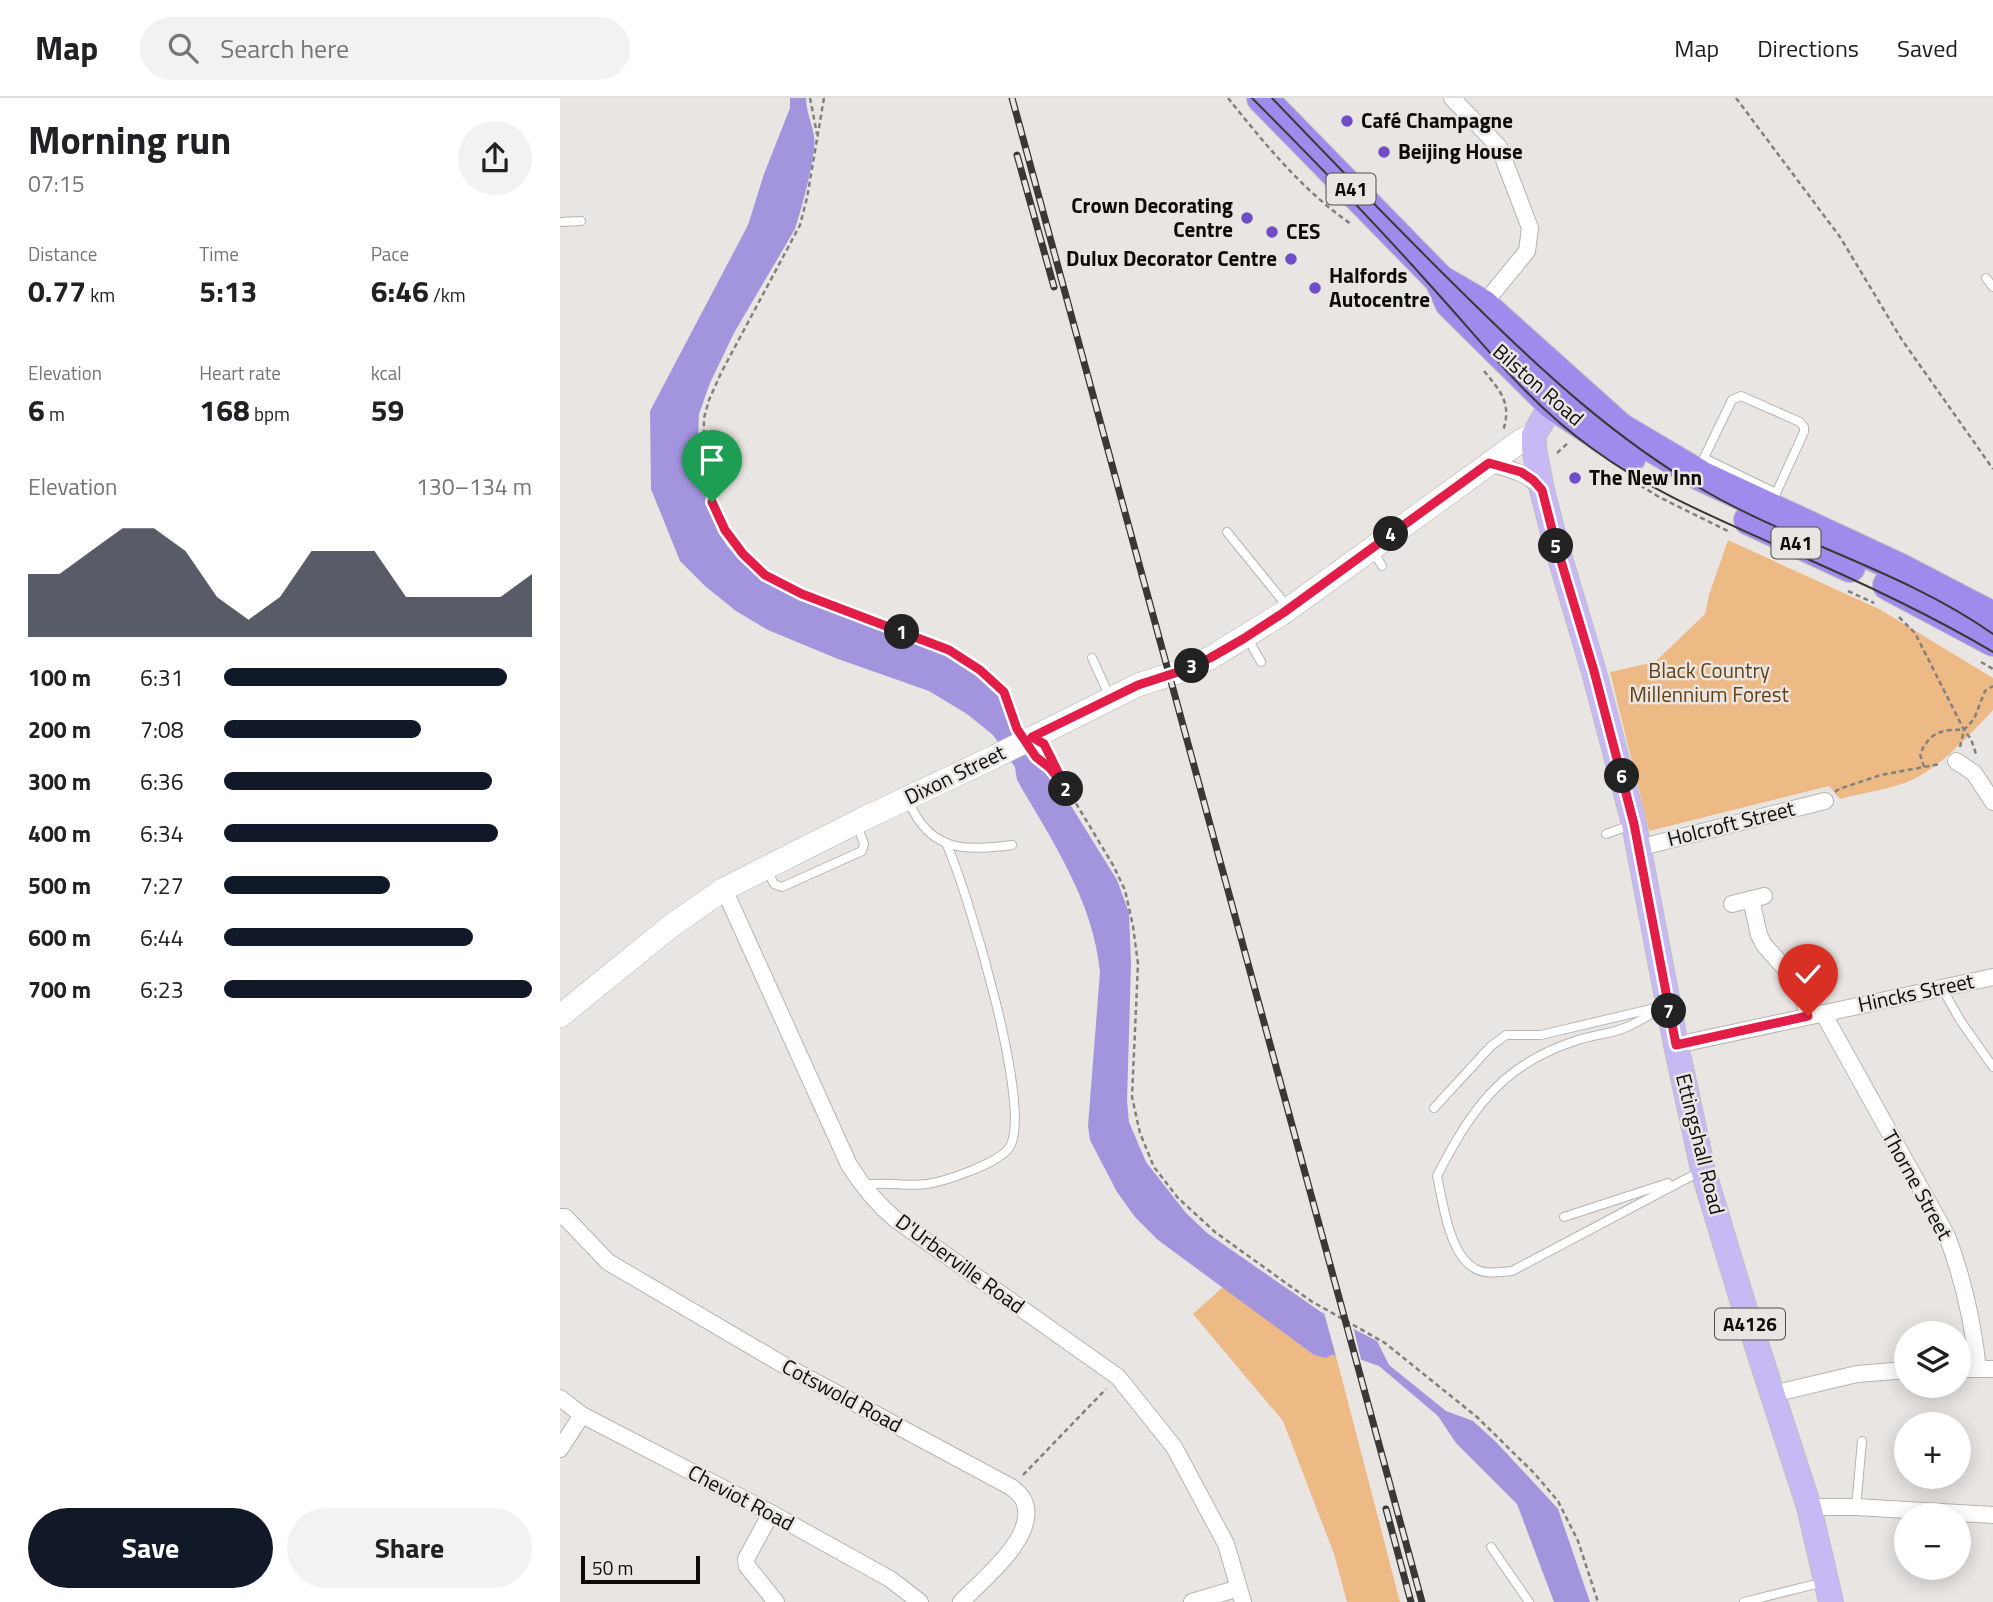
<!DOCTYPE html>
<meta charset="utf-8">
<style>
body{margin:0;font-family:"Titillium Web",sans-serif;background:#f2f2f2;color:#202124;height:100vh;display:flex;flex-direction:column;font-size:26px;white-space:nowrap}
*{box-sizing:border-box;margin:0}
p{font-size:23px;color:#757577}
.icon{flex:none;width:38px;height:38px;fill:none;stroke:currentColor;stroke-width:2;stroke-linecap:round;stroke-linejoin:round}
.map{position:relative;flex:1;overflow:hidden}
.side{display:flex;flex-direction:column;background:#fff;width:560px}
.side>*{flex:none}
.fabs{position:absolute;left:1334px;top:1223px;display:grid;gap:14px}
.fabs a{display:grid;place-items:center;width:77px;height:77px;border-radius:50%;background:#fff;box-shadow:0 4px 18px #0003;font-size:35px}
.scale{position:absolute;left:21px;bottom:18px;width:119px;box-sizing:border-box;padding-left:7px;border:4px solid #0d0c0b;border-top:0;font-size:19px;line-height:24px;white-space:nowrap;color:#0d0c0b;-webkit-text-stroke:5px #e9e5e2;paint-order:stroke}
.pin{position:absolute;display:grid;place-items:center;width:60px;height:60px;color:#fff;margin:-72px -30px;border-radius:50% 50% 50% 0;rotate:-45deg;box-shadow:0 0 7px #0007}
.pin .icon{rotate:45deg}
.km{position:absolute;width:35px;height:35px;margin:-18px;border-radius:50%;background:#222;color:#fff;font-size:19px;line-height:35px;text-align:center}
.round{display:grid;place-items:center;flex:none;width:74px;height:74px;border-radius:37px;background:#f2f2f2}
.headline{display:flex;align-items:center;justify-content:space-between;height:119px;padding:0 28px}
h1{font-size:38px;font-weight:700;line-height:52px}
.figures{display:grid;grid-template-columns:repeat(3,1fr);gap:10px;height:119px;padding:7px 28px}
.figures div{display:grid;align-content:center}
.figures b{font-size:30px;font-weight:700}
.figures small{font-size:19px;font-weight:400}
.figures p{font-size:19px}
.chart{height:196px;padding:14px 28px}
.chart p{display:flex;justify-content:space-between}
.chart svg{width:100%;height:126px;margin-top:7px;fill:#111827;opacity:.7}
.button{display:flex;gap:14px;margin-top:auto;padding:14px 28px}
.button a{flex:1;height:80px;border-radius:42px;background:#111827;color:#fff;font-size:28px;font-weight:700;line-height:80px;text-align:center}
.button a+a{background:#f2f2f2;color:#202124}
ul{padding:0 28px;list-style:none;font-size:23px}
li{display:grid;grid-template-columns:112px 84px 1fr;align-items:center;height:52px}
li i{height:18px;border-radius:9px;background:#111827}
header{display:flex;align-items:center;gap:42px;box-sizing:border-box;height:98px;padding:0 35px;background:#fff;border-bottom:2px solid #e0e0e0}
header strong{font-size:33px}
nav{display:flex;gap:38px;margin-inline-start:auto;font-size:24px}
.search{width:490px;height:63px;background:#f2f2f2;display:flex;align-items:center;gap:18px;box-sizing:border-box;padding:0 24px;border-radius:38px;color:#757577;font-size:26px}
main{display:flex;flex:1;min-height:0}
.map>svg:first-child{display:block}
.green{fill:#edba86}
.water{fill:#a295dd}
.pier{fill:#e9e5e2}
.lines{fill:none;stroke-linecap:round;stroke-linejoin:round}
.lane-casing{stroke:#b7b4b1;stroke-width:10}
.street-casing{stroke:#b7b4b1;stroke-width:18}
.secondary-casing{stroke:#b7b4b1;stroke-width:24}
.primary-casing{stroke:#c0c0c0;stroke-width:26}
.highway-casing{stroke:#c0c0c0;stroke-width:32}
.path{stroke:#82807e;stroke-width:2.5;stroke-dasharray:5 3.5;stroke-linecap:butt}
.lane{stroke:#fff;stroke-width:8}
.street{stroke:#fff;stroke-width:16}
.secondary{stroke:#fff;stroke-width:23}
.primary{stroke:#c6b9f4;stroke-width:24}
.highway{stroke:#a08bed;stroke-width:30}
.tram{stroke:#393836;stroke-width:2}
.rail-casing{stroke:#393836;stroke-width:7}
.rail{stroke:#e9e5e2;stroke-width:4.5;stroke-dasharray:13;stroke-linecap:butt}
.secondary-bridge-casing{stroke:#b7b4b1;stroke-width:24;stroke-linecap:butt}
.secondary-bridge{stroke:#fff;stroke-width:23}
.route-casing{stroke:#fff;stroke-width:14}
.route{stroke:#e11d48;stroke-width:9}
.poi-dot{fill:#6e4dc6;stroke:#e9e5e2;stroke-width:2.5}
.labels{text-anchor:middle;stroke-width:5;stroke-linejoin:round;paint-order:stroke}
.shield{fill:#e9e5e2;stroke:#4f4d4c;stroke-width:2}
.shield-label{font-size:19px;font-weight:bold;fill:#0d0c0b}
.poi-label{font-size:21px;font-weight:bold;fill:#0d0c0b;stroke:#e9e5e2;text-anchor:start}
.street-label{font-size:21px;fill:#0d0c0b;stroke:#e9e5e2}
.park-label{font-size:21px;fill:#663f0f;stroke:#e9e5e2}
</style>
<header>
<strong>Map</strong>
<div class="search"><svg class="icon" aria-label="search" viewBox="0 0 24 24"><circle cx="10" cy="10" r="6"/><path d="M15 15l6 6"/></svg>Search here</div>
<nav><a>Map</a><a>Directions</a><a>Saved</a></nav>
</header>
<main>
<section class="side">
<div class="headline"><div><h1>Morning run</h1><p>07:15</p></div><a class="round"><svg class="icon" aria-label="share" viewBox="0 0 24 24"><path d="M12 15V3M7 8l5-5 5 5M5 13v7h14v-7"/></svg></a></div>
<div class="figures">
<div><p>Distance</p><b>0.77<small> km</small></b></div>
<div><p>Time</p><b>5:13</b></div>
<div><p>Pace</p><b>6:46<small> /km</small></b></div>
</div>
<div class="figures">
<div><p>Elevation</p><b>6<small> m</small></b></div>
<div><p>Heart rate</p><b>168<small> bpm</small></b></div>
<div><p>kcal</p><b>59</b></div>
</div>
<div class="chart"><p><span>Elevation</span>130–134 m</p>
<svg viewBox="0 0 160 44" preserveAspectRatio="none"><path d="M0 44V22L10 22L20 14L30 6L40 6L50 14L60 30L70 38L80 30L90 14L100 14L110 14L120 30L130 30L140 30L150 30L160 22V44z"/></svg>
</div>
<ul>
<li><b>100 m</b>6:31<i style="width:92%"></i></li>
<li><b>200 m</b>7:08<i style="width:64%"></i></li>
<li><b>300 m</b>6:36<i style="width:87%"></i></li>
<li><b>400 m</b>6:34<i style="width:89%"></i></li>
<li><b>500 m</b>7:27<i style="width:54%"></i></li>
<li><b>600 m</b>6:44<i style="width:81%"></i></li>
<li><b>700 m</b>6:23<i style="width:100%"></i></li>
</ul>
<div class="button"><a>Save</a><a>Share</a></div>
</section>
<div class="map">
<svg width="1433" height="1504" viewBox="0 0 1433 1504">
<rect width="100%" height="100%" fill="#e9e5e2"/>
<g class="green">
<path d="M1168 442 1321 512 1433 580V612C1409 637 1385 665 1354 681 1334 691 1302 695 1280 701L1269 688 1089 733 1050 574 1095 564 1145 516 1149 497Z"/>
<path d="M663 1189 754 1257 776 1258 840 1504H787L774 1456 723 1323 633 1216Z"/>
</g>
<path class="water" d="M230 0H246C246 14 252 25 254 38 257 56 241 113 235 131L174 235 150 285 139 316 137 362 141 387 159 435 168 449 190 470 212 487 268 513 330 536 387 554 432 587 444 606 452 632 471 664 490 674 557 782 569 815 571 866 567 1003 569 1024 586 1064 626 1115 647 1135 761 1214 817 1243 829 1267 886 1313 913 1323 936 1344 989 1401 998 1411 1030 1504H994L957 1406 896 1345 878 1318 819 1268 802 1262 771 1257 766 1260 754 1257 598 1142 575 1119 557 1094 530 1042 528 1028 540 874C533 802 492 743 457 682L455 669 433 637 407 616 369 593 278 561 208 532 176 513 145 488 120 463 91 391 90 313 188 127 204 76 230 10Z"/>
<path class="pier" d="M763 1211 793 1228 802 1265 777 1262Z"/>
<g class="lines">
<defs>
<g id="lane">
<path d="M0 124 21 123"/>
<path d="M1426 180 1433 189"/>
<path d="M1144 360 1216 395"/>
<path d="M1139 370 1172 302 1181 298 1240 324 1244 329V334L1212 404"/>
<path d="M667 434 727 508"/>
<path d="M813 453 822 468"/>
<path d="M687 539 701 564"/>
<path d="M532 560 549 597"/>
<path d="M349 704C370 754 405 753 452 747"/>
<path d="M1046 736 1071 727"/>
<path d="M207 772 214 786 222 789 302 753 304 746 297 727"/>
<path d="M1382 890 1400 922 1433 969"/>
<path d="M1105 908C1093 915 1080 923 1067 929 1051 936 1032 937 1015 943 941 967 911 1012 877 1078 883 1105 889 1155 914 1170 925 1177 940 1174 952 1173L1141 1073"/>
<path d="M874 1010 931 948 946 937H981L1095 910"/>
<path d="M303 1087C325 1083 346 1089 367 1086 386 1083 437 1066 449 1050 475 1014 406 788 386 745"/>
<path d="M1004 1119 1108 1085"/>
<path d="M1296 1409 1302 1343"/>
<path d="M931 1449 969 1504"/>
<path d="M1184 1504 1264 1484"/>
</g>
<g id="street">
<path d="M892 0 939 49 970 130 967 153 923 207"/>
<path d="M929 365C948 371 967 374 981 390"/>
<path d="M1396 663 1414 675 1433 704"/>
<path d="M1078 750 1265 703"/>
<path d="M164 791 289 1067C303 1089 316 1105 335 1121L558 1279 614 1349 666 1446 683 1504"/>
<path d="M1191 801 1199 837 1204 847 1240 887 1248 918"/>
<path d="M1172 806 1204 798"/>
<path d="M1263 915 1387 1138C1404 1183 1413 1223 1418 1271"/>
<path d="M1116 947 1433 879"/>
<path d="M0 1119H5L48 1164 222 1266 451 1389C455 1392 460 1396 463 1401 481 1436 423 1481 401 1504"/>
<path d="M1398 1271H1433"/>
<path d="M1213 1296 1297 1276 1346 1272"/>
<path d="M0 1300 22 1317 211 1415 330 1481 360 1504"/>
<path d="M0 1351 22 1317"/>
<path d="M1249 1409H1296L1433 1417"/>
<path d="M211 1415 186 1461 187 1468 216 1504"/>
<path d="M632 1504 679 1490"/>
</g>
<g id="secondary">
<path d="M472 640 578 587 618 574 650 560 723 515 962 342 974 337"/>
<path d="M0 918 111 828 164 791 301 722 434 659"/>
</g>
<path id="primary" d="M1005 294 992 306 974 337V350L982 392 995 443 1034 574 1074 726 1116 947 1143 1072 1183 1205 1249 1409 1271 1504"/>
<g id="highway">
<path d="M702 0 880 182 923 207 1060 330 1141 378 1339 470 1433 519"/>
<path d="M882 187 890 205 992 306 1071 359"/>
<path d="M1189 422 1290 469"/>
<path d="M1328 487 1433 543"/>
</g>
</defs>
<use href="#lane" class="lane-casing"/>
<use href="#street" class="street-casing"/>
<use href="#secondary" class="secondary-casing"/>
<use href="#primary" class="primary-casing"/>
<use href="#highway" class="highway-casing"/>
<g class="path">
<path d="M250 0 257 36"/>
<path d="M264 0 247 100 240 127 161 275 149 302 144 320 143 368 152 404 165 432 183 456 205 477 241 496 389 552 420 572 444 594 455 625"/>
<path d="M668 0C704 45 743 93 791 126"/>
<path d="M1176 0 1280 139 1342 242 1433 371"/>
<path d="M924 273C941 294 952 305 943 333"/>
<path d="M997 355 1008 345"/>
<path d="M1073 383 1099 399 1170 434"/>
<path d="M1288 493 1314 505"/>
<path d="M1339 519 1355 535 1404 632 1411 641 1416 656"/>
<path d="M1421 564 1433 571"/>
<path d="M1400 649 1404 632 1414 621 1425 593 1433 588"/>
<path d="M487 652 504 687"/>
<path d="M478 660 490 670 511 697 553 767 565 792 573 828 578 866 572 999 580 1035 594 1069 618 1100 655 1134 751 1203 825 1245 917 1319 974 1375 998 1403 1018 1443 1038 1504"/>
<path d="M1364 669 1360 656C1370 634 1381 631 1404 632"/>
<path d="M1275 694 1279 691 1321 677 1380 666"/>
<path d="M463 1377 546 1291"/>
</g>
<use href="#lane" class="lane"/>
<use href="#street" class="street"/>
<use href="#secondary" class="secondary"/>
<use href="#primary" class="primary"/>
<use href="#highway" class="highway"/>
<g class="tram">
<path d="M692 0C753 61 813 123 870 187 924 246 968 305 1033 351 1090 393 1156 420 1220 449 1292 480 1366 514 1433 554"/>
<path d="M712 0C779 70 846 140 915 207 984 275 1056 341 1140 390 1233 445 1344 473 1433 536"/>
</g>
<defs>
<g id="rail">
<path d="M452 0 862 1504"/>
<path d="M457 57 494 189"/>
<path d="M826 1411 851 1504"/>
</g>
</defs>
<use href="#rail" class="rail-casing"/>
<use href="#rail" class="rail"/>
<defs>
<path id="secondary-bridge" d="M434 659 472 640"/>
</defs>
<use href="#secondary-bridge" class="secondary-bridge-casing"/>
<use href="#secondary-bridge" class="secondary-bridge"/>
</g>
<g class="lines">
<defs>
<path id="route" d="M152 404 165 432 183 456 205 477 242 496 389 552 420 572 444 594 457 631 476 659 490 670 507 692 484 646 472 639 578 587 618 574 650 560 683 541 723 515 929 365 961 374 973 382 982 392 995 443 1034 573 1074 726 1116 947 1248 918"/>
</defs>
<use href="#route" class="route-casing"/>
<use href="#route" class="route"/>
</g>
<g class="poi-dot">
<circle cx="787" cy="23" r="7"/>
<circle cx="824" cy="54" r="7"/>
<circle cx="687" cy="120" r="7"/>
<circle cx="712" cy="134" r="7"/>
<circle cx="731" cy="161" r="7"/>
<circle cx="755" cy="190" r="7"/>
<circle cx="1015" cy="380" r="7"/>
</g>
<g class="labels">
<g class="shield">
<rect x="766.5" y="75.5" width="49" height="31" rx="5"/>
<rect x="1211.5" y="429.5" width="49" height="31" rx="5"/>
<rect x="1155" y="1210.5" width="70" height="31" rx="5"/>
</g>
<g class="shield-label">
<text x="791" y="98">A41</text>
<text x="1236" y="452">A41</text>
<text x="1190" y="1233">A4126</text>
</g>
<g class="poi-label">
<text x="801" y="30">Café Champagne</text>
<text x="838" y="61">Beijing House</text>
<text x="673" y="115" text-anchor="end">Crown Decorating<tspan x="673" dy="24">Centre</tspan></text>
<text x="726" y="141">CES</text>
<text x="717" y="168" text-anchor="end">Dulux Decorator Centre</text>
<text x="769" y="185">Halfords<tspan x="769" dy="24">Autocentre</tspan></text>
<text x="1029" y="387">The New Inn</text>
</g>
<g class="street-label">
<text transform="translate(978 287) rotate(41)" y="7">Bilston Road</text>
<text transform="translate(395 677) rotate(-26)" y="7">Dixon Street</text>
<text transform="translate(1171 726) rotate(-14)" y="7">Holcroft Street</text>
<text transform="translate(1356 895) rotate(-12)" y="7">Hincks Street</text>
<text transform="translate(1140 1046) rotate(76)" y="7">Ettingshall Road</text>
<text transform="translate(1357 1087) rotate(61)" y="7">Thorne Street</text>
<text transform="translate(400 1166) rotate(36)" y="7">D'Urberville Road</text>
<text transform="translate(282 1298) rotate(28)" y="7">Cotswold Road</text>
<text transform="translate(181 1400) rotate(28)" y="7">Cheviot Road</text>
</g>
<g class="park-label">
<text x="1149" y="580">Black Country<tspan x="1149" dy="24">Millennium Forest</tspan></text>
</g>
</g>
</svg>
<div class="fabs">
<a><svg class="icon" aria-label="layers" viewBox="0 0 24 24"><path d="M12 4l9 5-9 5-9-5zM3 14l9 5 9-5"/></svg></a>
<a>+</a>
<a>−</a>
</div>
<div class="scale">50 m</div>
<div class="pin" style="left:152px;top:404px;background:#1e9e55"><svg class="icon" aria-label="arrive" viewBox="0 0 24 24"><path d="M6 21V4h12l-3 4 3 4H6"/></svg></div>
<div class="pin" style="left:1248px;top:918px;background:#d93025"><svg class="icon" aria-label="check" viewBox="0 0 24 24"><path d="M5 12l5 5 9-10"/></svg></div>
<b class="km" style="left:342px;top:534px">1</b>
<b class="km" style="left:506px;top:691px">2</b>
<b class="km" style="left:632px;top:568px">3</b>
<b class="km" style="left:831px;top:436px">4</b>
<b class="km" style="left:996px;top:448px">5</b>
<b class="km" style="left:1062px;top:678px">6</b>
<b class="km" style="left:1109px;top:913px">7</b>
</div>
</main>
